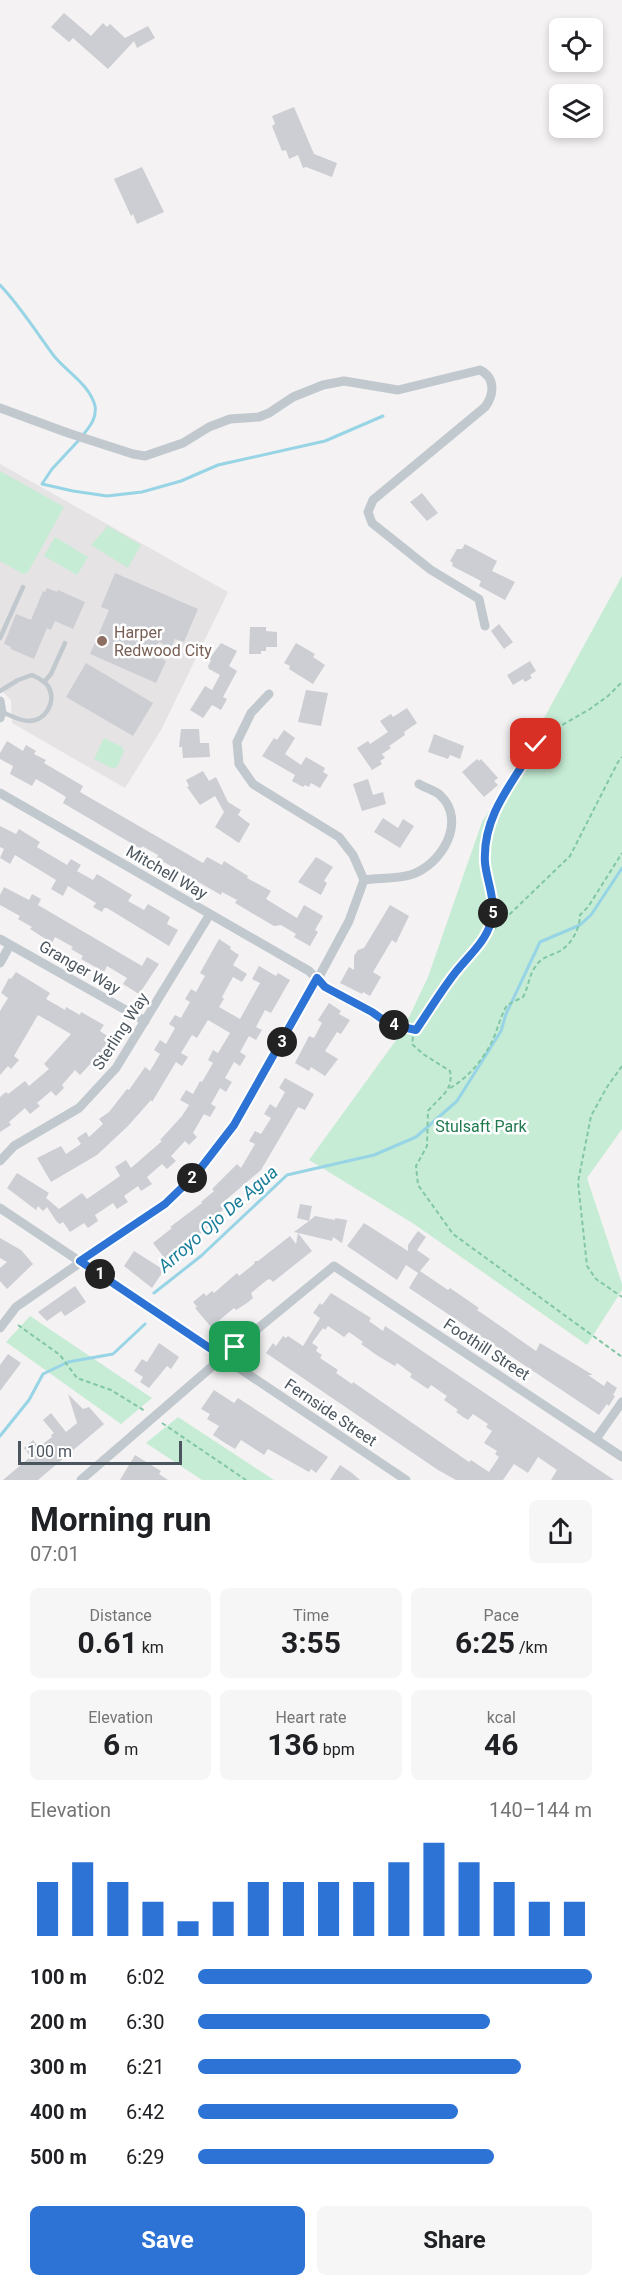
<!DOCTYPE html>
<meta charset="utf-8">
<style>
body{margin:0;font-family:Roboto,sans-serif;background:#f6f6f6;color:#202124;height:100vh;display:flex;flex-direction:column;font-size:22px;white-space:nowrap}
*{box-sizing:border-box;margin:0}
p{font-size:20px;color:#757577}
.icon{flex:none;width:33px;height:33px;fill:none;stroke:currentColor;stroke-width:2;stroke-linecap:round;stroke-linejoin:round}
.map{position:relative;height:1480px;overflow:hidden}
.side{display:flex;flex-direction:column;background:#fff;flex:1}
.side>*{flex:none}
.tools{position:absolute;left:549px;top:18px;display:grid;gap:12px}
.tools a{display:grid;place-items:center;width:54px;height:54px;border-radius:9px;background:#fff;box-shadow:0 3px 9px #0003;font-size:30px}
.scale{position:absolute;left:18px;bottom:15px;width:164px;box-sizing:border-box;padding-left:6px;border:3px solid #4b555e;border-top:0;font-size:16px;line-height:21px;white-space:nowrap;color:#4b555e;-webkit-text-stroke:4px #fff;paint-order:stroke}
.pin{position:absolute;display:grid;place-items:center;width:51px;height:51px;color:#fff;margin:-26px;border-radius:12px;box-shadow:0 3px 9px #0006}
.km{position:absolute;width:30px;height:30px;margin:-15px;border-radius:50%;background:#222;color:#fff;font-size:16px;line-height:30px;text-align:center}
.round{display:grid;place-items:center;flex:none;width:63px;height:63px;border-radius:9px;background:#f6f6f6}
.summary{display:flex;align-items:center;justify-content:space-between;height:102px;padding:0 30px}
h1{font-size:33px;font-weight:700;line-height:45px}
.figures{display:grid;grid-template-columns:repeat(3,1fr);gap:9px;height:102px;padding:6px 30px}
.figures div{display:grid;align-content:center;border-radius:9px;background:#f6f6f6;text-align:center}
.figures b{font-size:30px;font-weight:700}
.figures small{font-size:16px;font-weight:400}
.figures p{font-size:16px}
.chart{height:168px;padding:12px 30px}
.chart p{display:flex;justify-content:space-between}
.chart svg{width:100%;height:108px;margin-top:6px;stroke:#2c73d5;stroke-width:6}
.cta{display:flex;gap:12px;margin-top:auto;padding:12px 30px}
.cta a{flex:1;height:69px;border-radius:9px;background:#2c73d5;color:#fff;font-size:24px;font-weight:700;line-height:69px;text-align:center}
.cta a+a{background:#f6f6f6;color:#202124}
ul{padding:0 30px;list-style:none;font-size:20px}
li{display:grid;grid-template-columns:96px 72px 1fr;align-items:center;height:45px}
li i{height:15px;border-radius:8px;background:#2c73d5}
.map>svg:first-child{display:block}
.education{fill:#e5e3e3}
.green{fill:#c6ecd5}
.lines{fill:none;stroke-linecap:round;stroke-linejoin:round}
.stream{stroke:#97d4e5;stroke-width:3}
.building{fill:#cdced4;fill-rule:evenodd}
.path{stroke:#81c7a6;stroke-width:2;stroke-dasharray:4.5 3;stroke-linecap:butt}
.lane{stroke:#c1c9cf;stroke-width:4.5}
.street{stroke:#c1c9cf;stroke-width:9}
.route-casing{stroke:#fff;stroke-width:12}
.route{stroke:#2c73d5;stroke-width:8}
.education-dot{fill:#8d6e63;stroke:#fff;stroke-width:2}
.labels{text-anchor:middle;stroke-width:5;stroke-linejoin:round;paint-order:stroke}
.education-label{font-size:16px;fill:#785e54;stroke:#fff;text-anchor:start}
.street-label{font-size:16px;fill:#4b555e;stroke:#fff}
.park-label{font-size:16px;fill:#217a4f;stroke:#fff}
.water-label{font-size:18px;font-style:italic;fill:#1a7e9b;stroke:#fff}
</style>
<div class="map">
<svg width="622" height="1480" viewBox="0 0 622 1480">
<rect width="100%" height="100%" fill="#f4f2f2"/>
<path class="education" d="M0 464 228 592 161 730 125 788 12 723 11 700 0 689Z"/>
<g class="green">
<path d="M0 471 64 507 28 572 23 574 0 561Z"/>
<path d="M108 526 141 545 128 568 91 545Z"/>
<path d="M55 537 88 557 77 575 44 556Z"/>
<path d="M622 576V1129L587 1178 622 1284V1290L587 1345 414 1224 309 1160 402 1032 428 977 482 822 531 742Z"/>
<path d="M104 738 122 747 124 751 117 767 112 768 94 759Z"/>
<path d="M30 1316 152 1398 121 1424 6 1342Z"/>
<path d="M178 1417 274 1480H202L146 1443Z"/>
</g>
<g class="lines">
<g class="stream">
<path d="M0 285C22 308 35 331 54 356 67 372 90 385 95 406 97 418 90 426 83 435"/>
<path d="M79 440 52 469 42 484 73 491 107 496 142 492 181 481 218 465 325 441 383 416"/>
<path d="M154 1293 201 1256 287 1175 374 1155 416 1137 457 1101 501 1031 506 1014 540 942 580 925 591 915 622 868"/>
<path d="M0 1436 29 1400 43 1374 68 1362 113 1354 145 1324"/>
</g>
</g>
<g class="building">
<path d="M64 13 91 36 103 23 107 27 110 24 125 38 148 26 155 38 137 48 134 41 108 69 73 38 69 42 51 27Z"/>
<path d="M294 107 314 154 337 163 332 177 306 167 303 168 298 155 289 159 286 150 282 151 272 126 275 124 272 116Z"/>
<path d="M142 167 164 212 137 224 133 214 131 216 114 179Z"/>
<path d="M422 493 438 513 427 521 410 502Z"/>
<path d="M465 544 497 561 492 571 515 582 505 600 479 586 481 581 452 566 453 563 450 561 457 549H462Z"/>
<path d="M115 573 198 609 184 642 175 639 171 648 159 642 152 653 166 661 156 683 90 654 109 610 101 607Z"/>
<path d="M47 588 57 592 58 590 85 602 73 629 55 621 51 630 47 628 34 659 11 649V647L4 644 16 614 31 620 43 591 45 592Z"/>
<path d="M499 624 513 642 504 649 491 631Z"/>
<path d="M250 627H266V631L277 632V647H266V651H261V654H249Z"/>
<path d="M221 643 237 651 229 666 237 671 223 697 227 699 221 710 212 705 203 718 190 710 205 686 212 690 220 675 209 669 208 666 211 660 209 659Z"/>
<path d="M296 643 315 654 313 657 325 665 313 684 289 669 290 666 284 663Z"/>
<path d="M530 661 536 671 530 675 532 678 525 682 523 679 513 685 507 675Z"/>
<path d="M86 663 153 703 133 736 66 697Z"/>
<path d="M306 690 328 693 321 726 298 722Z"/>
<path d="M407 708 417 723 404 732 405 735 389 746 391 748 382 754 385 758 380 761 382 764 372 770 357 748 368 741 370 744 388 732 380 721 391 714 393 717Z"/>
<path d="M181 729H199L200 743H209L210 757 183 758 182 747H179Z"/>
<path d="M284 730 295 738 285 754 301 765 306 757 325 768 323 772 328 775 320 788 311 783 309 787 305 785 303 787 292 781 295 775 262 756 274 738 277 740Z"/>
<path d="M434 734 464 746 460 759 450 755 448 759 428 752Z"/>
<path d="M7 741 23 751 26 745 36 751 34 754 46 760 44 763 83 786 80 792 203 863 207 857 222 865 224 861 248 876 247 878 271 891 266 899 297 918 304 905 323 916 315 930 318 932 310 946 294 937 296 934 281 925 274 926 235 903 237 900 222 892 221 895 157 858 158 855 142 846 141 849 63 803 66 797 53 789 36 779 32 786 10 774 13 766 0 759V753Z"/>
<path d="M477 759 479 761 481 759 498 778 494 781 498 785 484 797 462 772Z"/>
<path d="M203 771 209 781 216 777 228 802 241 810 238 815 250 824 239 843 215 827 224 812 215 796 200 805 187 787 189 786 186 780Z"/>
<path d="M368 779 373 795 383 792 386 804 362 811 353 784Z"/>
<path d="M383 818 398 828 403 819 414 826 400 848 374 832Z"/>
<path d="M0 826 16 834 19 829 40 842 37 847 67 865 71 859 81 865 77 871 93 880 97 874 132 895 128 901 144 910 148 904 170 917 167 924 178 930 169 946 107 908H104L102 912 93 907 96 903 68 886 63 896 51 889 56 880 15 855 10 864 0 858 4 849 0 847Z"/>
<path d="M316 857 333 867 324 881 327 883 321 895 298 882Z"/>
<path d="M4 887 29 900 32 894 41 899 38 905 142 966 147 957 159 964 139 994 123 984 127 978 107 966 104 972 81 959 83 956 71 949 73 947 55 937 52 943 30 929 32 927 18 919 20 916 0 905V895Z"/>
<path d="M390 905 409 916 396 943 392 940 373 972 381 977 370 996 363 992 362 994 340 983 349 967 354 970V956L358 950 364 948Z"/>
<path d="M219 939 231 947 230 949 239 955 233 965 247 974 242 982 233 977 222 997 224 999 219 1007 240 1019 260 983 252 979 259 966 276 976 278 973 290 980 271 1013 265 1010 256 1027 262 1030 256 1040 249 1036 240 1052 246 1056 240 1066 234 1062 225 1078 232 1082 226 1092 220 1088 211 1104 216 1107 210 1117 204 1114 193 1133 197 1137 189 1145 185 1141 171 1156 176 1161 167 1169 162 1164 147 1177 152 1184 141 1191 138 1186 124 1196 128 1202 117 1209 113 1203 95 1215 98 1221 88 1228 84 1223 70 1232 63 1222 60 1224 57 1222 47 1207 43 1211 38 1206 36 1210 7 1188 17 1173 49 1193 46 1198 59 1209 82 1193 87 1199 120 1176 115 1167 126 1160 131 1168 162 1141 160 1140 182 1116 189 1105 180 1100 186 1090 193 1094 200 1081 202 1082 213 1063 208 1060 213 1050 218 1053 230 1033 208 1020 197 1038 192 1035 181 1053 188 1057 182 1066 176 1062 152 1102 151 1100 128 1126 97 1155 51 1182 37 1158 61 1146 66 1154 81 1144 77 1138 86 1132 89 1137 103 1124 99 1119 109 1112 127 1089 129 1090 145 1067 150 1071 160 1054 154 1050 160 1040 166 1044 175 1028 169 1024 175 1015 181 1018 190 1002 185 999 191 989 196 992 205 976 200 973Z"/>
<path d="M16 972 50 993 46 999 65 1010 66 1007 80 1015 81 1012 104 1025 100 1031 113 1040 99 1062 95 1059 80 1075 75 1070 62 1085 64 1088 56 1096 51 1091 37 1103 40 1106 30 1114 25 1108 9 1122 11 1125 0 1132V1097L6 1092 8 1094 25 1081 29 1086 49 1069 44 1064 71 1034 38 1015 14 1056 19 1060 11 1069 8 1066 0 1075V1011L8 998 1 993 9 978 11 979Z"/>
<path d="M329 1003 341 1011 339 1014 350 1020 341 1034 337 1032 325 1051 338 1059 325 1076 311 1067 309 1071 295 1063 309 1036 314 1038 322 1023 318 1020Z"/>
<path d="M285 1078 314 1094 305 1110 298 1107 261 1170 220 1205 224 1209 207 1224 209 1227 199 1235 197 1232 180 1245 185 1251 169 1264 153 1243 172 1228 170 1227 202 1203 201 1202 214 1191 212 1189 237 1164 241 1168 255 1144 249 1141 255 1131 261 1134 271 1118 264 1114 270 1104 276 1108 285 1092 279 1088Z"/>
<path d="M300 1204 312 1206 309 1221 315 1216 335 1220V1218L347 1220 342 1243 333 1237 332 1241 294 1232 309 1221 297 1218Z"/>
<path d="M364 1223 408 1251V1245L418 1231 426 1237 417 1250 430 1259 420 1271 448 1290 450 1288 479 1308 477 1310 483 1314 536 1351 540 1343 593 1375H588L604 1386 607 1381 617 1388 613 1395 615 1396 609 1406 607 1404 599 1415 412 1290 409 1288 418 1273 406 1265 397 1280 347 1246Z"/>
<path d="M298 1233 312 1251 273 1282 270 1279 267 1280 251 1293 253 1298 247 1303 236 1310 234 1308 211 1327 195 1308 197 1307 193 1302 204 1293 206 1296 212 1291 214 1293 237 1273 239 1276 254 1264 255 1261H258L290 1236 296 1244Z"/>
<path d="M0 1238 21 1250 33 1264 7 1289 0 1281V1268L7 1262 0 1258Z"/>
<path d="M134 1251 164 1270 152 1288 124 1266Z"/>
<path d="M75 1286 86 1302 65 1316 61 1311 47 1321 38 1312Z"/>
<path d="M331 1293 371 1318 369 1321 383 1331 385 1326 614 1480H551L557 1470 538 1457 528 1473 514 1464 503 1480H456L438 1470 266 1353 273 1343 276 1346 283 1336 286 1338 288 1336 303 1346 320 1318 313 1313 320 1303 322 1305ZM328 1326 344 1337 349 1332 363 1342 361 1344 378 1356 395 1366 397 1363 412 1374 410 1377 428 1389 431 1385 447 1396 444 1400 458 1410 456 1412 463 1417 468 1420 473 1414 488 1424 486 1427 492 1431 484 1443 497 1451 495 1454 499 1457 489 1472 471 1460 469 1462 353 1382 352 1384 336 1373 338 1370 320 1358 322 1355 316 1351 318 1347 312 1343 323 1328 325 1330Z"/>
<path d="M159 1343 179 1357 171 1369 167 1366 149 1388 140 1382 143 1377 134 1371 142 1359 147 1362Z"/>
<path d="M8 1354 21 1363 0 1391V1365Z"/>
<path d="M214 1390 234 1403 238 1398 328 1457 316 1473 311 1469 309 1472 268 1449 264 1455 241 1440 235 1449 222 1441 213 1435 219 1426 207 1419 210 1414 201 1409Z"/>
<path d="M68 1394 83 1409 89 1407 104 1424 38 1480H3L29 1458 30 1456 24 1448 33 1440 39 1447 52 1437 51 1435 54 1433 43 1420 51 1413 66 1432 77 1423Z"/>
<path d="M135 1455 161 1471 159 1474 168 1480H120Z"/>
<path d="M340 1465 352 1473 360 1480H330Z"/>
</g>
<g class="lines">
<g class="path">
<path d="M486 936 492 919 493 901 487 878 485 841 489 823 497 806 536 744 562 725 590 709 608 696 622 682"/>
<path d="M380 1018 389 1024 416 1030 455 973 485 938 570 856 618 762 622 757"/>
<path d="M416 1030 413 1037 412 1044 423 1054 450 1071C454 1091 439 1097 428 1111L427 1146 416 1166 418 1185 453 1234 622 1357"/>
<path d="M622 1066 607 1087 591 1116 578 1182 587 1266 596 1279 622 1297"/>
<path d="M450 1088C470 1077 488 1054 496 1032 499 1023 502 1014 507 1005L523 997C530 984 528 974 539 962 545 956 553 955 560 951 572 944 580 928 580 915L588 907 622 853"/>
<path d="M18 1325 60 1355 77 1378 111 1390 145 1411"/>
<path d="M162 1423 246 1480"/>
</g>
<g class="lane">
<path d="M0 638 23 587"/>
<path d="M44 682 51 674 65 643"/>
<path d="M0 691 18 680 32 675C38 678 44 680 48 686 57 701 46 721 29 721 20 721 10 715 2 712"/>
</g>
<g class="street">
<path d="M0 408 68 433 133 454 145 456 183 443 209 427 230 419 259 417 269 413 293 397 323 385 344 381 398 390 480 370C496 378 494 395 485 407L373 500 368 512 372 523 431 570 479 599 485 626"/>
<path d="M269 694 251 713 237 742 239 764 253 784 339 837 353 855 364 880"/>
<path d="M0 701 2 712 0 718"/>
<path d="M0 793 309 971 325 987 372 1012"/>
<path d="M364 880C379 878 396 879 410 875 441 866 468 821 440 795 434 790 425 788 419 784"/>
<path d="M0 939 145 1021"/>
<path d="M0 963 10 945"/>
<path d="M0 1161 14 1146 79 1108 116 1068 210 914"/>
<path d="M0 1208 406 1480"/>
<path d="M0 1328 16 1307 165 1204 197 1173 234 1125 313 988 349 921 364 880"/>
<path d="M596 1439 622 1402"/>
<path d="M81 1480 223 1357 334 1266 622 1457"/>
</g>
</g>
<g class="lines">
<defs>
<path id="route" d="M235 1347 223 1357 80 1261 165 1204 197 1173 234 1125 317 978 325 987 372 1012 389 1024 416 1030C429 1011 441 991 455 973 468 956 485 943 491 922 497 903 487 882 485 863 482 816 513 782 536 744"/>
</defs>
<use href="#route" class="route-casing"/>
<use href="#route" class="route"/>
</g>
<circle class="education-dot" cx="102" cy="641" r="6"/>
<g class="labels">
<g class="education-label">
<text x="114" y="638">Harper<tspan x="114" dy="18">Redwood City</tspan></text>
</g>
<g class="street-label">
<text transform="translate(167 872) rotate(30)" y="6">Mitchell Way</text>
<text transform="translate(80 967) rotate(30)" y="6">Granger Way</text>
<text transform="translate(120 1031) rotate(-57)" y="6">Sterling Way</text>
<text transform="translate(487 1349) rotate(33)" y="6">Foothill Street</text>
<text transform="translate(331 1412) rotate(34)" y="6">Fernside Street</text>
</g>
<g class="park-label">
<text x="481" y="1132">Stulsaft Park</text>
</g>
<g class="water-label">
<text transform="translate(218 1219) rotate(-41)" y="6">Arroyo Ojo De Agua</text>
</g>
</g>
</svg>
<div class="tools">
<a><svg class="icon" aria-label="locate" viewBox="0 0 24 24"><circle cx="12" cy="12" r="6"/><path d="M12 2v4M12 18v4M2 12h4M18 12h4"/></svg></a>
<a><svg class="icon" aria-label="layers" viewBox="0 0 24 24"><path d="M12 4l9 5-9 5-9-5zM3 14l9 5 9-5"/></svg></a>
</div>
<div class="scale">100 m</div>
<div class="pin" style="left:235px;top:1347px;background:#1e9e55"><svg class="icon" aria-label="arrive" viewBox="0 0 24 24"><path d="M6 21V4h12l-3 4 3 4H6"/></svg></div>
<div class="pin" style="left:536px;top:744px;background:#d93025"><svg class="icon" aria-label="check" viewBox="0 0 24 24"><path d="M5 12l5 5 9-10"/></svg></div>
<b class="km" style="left:100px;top:1274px">1</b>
<b class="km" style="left:192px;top:1178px">2</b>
<b class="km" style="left:282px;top:1042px">3</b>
<b class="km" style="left:394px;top:1025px">4</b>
<b class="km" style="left:493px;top:913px">5</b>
</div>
<section class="side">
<div class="summary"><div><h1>Morning run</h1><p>07:01</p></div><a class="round"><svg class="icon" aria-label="share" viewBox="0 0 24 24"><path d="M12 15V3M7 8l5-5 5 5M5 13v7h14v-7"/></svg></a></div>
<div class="figures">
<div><p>Distance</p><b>0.61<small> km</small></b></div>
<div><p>Time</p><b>3:55</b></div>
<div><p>Pace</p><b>6:25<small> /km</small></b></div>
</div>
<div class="figures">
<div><p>Elevation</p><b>6<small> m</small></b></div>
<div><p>Heart rate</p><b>136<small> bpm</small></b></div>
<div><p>kcal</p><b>46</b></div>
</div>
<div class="chart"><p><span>Elevation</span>140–144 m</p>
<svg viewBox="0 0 160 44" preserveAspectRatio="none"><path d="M5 44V22M15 44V14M25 44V22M35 44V30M45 44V38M55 44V30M65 44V22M75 44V22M85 44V22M95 44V22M105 44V14M115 44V6M125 44V14M135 44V22M145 44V30M155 44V30"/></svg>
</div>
<ul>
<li><b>100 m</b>6:02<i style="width:100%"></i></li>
<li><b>200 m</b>6:30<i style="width:74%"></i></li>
<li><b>300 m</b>6:21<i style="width:82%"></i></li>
<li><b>400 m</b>6:42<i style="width:66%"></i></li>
<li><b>500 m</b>6:29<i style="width:75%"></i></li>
</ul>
<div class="cta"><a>Save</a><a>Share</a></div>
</section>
